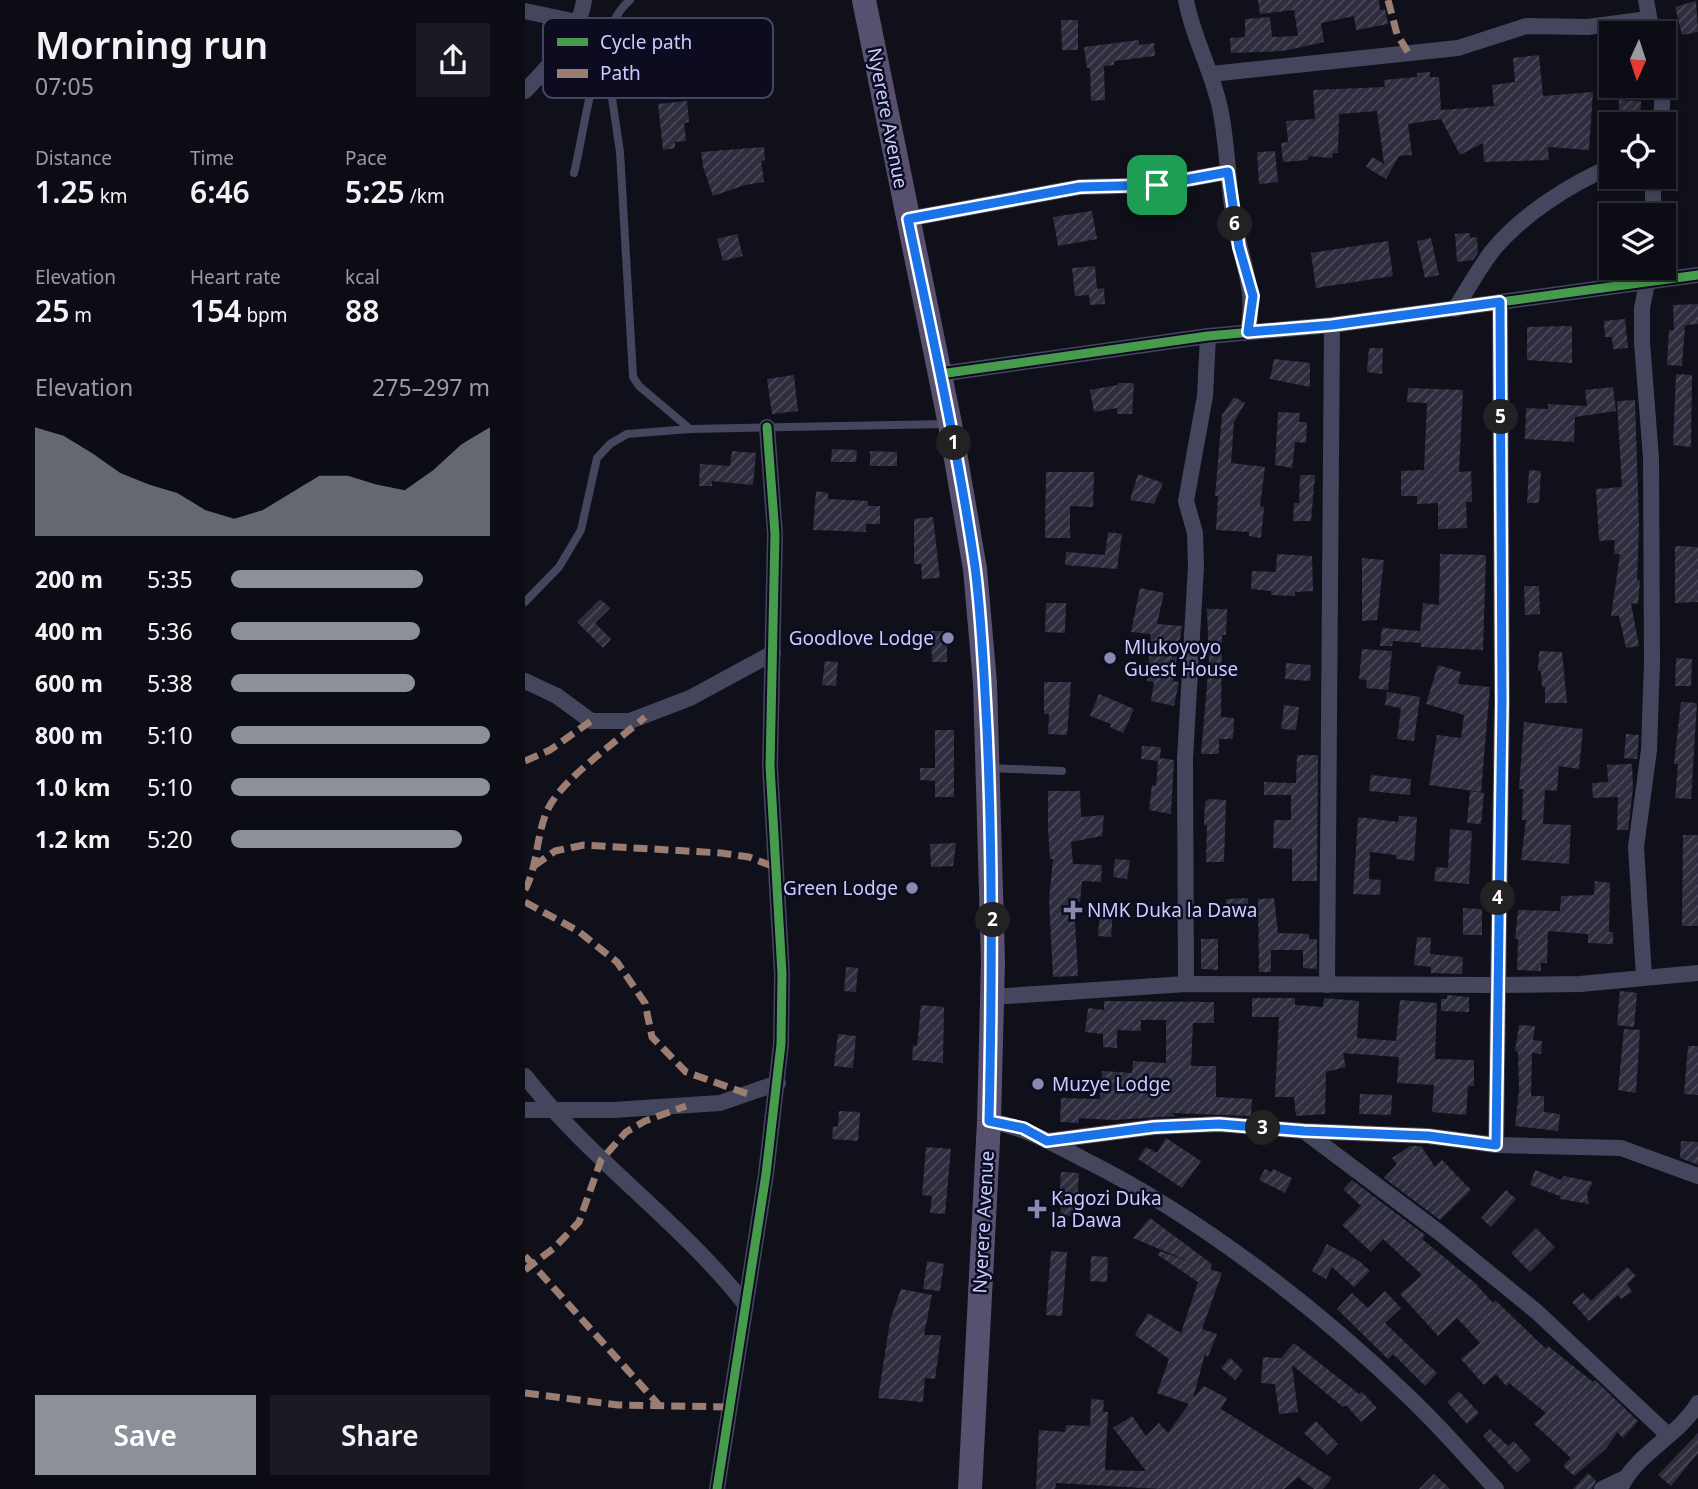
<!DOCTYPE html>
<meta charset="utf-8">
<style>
body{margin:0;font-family:"Noto Sans",sans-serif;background:#1a1a22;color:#f1f3f6;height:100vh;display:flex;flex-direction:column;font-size:26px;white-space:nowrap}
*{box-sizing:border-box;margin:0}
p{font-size:23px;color:#9a9ba0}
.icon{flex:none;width:38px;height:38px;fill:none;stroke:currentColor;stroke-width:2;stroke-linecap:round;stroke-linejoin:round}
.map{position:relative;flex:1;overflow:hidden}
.sheet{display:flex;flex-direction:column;background:#0c0c14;width:525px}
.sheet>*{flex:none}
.needle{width:46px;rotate:183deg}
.tools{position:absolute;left:1074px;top:21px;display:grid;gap:14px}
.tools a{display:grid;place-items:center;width:77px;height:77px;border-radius:0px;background:#0c0c14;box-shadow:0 4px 10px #0003,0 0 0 2px #2c2c34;font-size:35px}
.pin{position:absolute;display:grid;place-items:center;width:60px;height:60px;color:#fff;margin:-30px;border-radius:14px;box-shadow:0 4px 10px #0006}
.km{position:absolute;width:35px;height:35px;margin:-18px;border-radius:50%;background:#222;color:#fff;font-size:19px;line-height:35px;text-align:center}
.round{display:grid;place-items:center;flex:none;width:74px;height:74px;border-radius:0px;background:#1a1a22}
.head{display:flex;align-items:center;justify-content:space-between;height:119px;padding:0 35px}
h1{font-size:38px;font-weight:600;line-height:52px}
.figures{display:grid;grid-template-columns:repeat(3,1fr);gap:10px;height:119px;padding:7px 35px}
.figures div{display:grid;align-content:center}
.figures b{font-size:30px;font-weight:600}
.figures small{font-size:19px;font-weight:400}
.figures p{font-size:19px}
.chart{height:196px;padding:14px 35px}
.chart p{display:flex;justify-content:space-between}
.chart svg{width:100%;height:126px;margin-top:7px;fill:#8c9099;opacity:.7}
.button{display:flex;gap:14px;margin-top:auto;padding:14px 35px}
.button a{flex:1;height:80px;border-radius:0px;background:#8c9099;color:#fff;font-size:28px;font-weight:600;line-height:80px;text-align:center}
.button a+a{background:#1a1a22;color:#f1f3f6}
ul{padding:0 35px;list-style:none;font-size:23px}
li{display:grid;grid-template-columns:112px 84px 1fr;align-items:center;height:52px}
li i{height:18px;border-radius:9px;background:#8c9099}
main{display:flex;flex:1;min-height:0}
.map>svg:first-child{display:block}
.building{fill:url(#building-hatch)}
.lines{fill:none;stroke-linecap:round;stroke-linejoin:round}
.service{stroke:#44465d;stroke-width:8}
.minor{stroke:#44465d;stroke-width:16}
.primary{stroke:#57516f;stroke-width:24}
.quiet{stroke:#9b7d72;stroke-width:7;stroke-dasharray:14 7;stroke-linecap:butt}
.cycleway-casing{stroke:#0c0b20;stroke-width:13}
.cycleway{stroke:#469c4c;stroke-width:9}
.route-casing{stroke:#fff;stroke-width:14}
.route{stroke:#1a73e8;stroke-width:9}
.poi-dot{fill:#898aaf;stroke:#0c0b20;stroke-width:2.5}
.labels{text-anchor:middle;stroke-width:5;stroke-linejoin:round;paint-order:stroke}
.street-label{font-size:19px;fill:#caccff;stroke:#0c0b20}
.poi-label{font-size:19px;fill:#caccff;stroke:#0c0b20;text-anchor:start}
.key{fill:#0c0b20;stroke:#454563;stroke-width:2}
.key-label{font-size:19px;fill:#caccff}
</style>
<main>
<section class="sheet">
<div class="head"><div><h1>Morning run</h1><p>07:05</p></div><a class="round"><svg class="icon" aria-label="share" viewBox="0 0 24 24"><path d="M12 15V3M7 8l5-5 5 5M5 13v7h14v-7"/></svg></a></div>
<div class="figures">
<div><p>Distance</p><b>1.25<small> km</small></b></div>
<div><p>Time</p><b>6:46</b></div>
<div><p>Pace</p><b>5:25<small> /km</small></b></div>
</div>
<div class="figures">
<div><p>Elevation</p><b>25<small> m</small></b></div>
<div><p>Heart rate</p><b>154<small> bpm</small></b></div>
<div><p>kcal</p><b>88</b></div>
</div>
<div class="chart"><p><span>Elevation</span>275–297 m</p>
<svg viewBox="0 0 160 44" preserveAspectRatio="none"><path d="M0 44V6L10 9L20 15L30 22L40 26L50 29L60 35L70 38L80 35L90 29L100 23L110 23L120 26L130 28L140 21L150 12L160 6V44z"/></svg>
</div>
<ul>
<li><b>200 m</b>5:35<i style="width:74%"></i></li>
<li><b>400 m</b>5:36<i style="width:73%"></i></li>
<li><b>600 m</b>5:38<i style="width:71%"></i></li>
<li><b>800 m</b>5:10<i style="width:100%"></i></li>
<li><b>1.0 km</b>5:10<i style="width:100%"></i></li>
<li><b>1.2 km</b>5:20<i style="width:89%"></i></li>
</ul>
<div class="button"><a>Save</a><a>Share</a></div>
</section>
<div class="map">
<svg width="1173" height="1489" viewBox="0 0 1173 1489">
<defs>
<pattern id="building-hatch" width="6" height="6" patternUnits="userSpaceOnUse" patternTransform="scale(1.75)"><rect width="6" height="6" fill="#2d2d3e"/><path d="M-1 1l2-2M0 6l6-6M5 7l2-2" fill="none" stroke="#4a4a5b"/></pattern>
</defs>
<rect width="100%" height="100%" fill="#10101b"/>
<g class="building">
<path d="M733 0H854L855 10 860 9 863 24 831 30 829 16 796 23 799 42 758 51 706 53 705 38 720 37V19L745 17 747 37 773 36 769 10 735 14Z"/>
<path d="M1171 1 1173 32 1157 35 1150 7Z"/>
<path d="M536 20H553V50H537Z"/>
<path d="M614 40V45L629 43 630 56 589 61V65L579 66 580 100 566 101 565 68H562L559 47Z"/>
<path d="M1014 55 1018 96 1068 92 1064 150 1023 147 1024 160 959 162 958 143 935 155 916 119 883 124 887 155 874 156 861 179 841 167 847 157 859 164 852 111 814 114 813 153H808L807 158 783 156V160L758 162 756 143 763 142 761 121 790 119 788 90 860 87 859 80 892 77V73L905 72V77H914L916 110 969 106 967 85 990 82 988 58Z"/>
<path d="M1094 100 1116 101 1115 117 1094 116Z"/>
<path d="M162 101 164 122 159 123 161 141 150 142V148L138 150 133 104Z"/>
<path d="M239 147 240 160 236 161 239 182 220 185 188 196 178 167 176 152Z"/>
<path d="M750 151 753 182 734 184 732 152Z"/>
<path d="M567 211 572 239 533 246 528 217Z"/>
<path d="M945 233V238L952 237 953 253 948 260 932 262 930 234Z"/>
<path d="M212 234 218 256 198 261 192 239Z"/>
<path d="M906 238 914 275 900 278 892 241Z"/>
<path d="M863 241 868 276 791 288 786 253Z"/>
<path d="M570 266 572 289 579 288 580 304 565 305 564 295 550 296 547 268Z"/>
<path d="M1173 304V324L1160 325 1157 366 1142 365 1144 330H1149L1148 305Z"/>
<path d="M1100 319 1103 348 1088 349 1087 337H1080L1079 321Z"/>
<path d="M1047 326V363L1002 360V327Z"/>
<path d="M844 348H858L857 374 842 372Z"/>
<path d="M749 359 785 363V387L745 379Z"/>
<path d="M1151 374 1167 375 1166 447 1148 445Z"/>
<path d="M269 375 273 411 247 414 242 379Z"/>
<path d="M594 383H609L607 414H592V408L569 412 565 390 593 385Z"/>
<path d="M1088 387 1091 411 1050 417 1049 442 1000 439 1001 408 1023 409V404L1062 406 1060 390Z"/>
<path d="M883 388 938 390 934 472 946 471 947 502H941L942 528 913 529V503L892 504V496H876V471L899 470 902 403 882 402Z"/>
<path d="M709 397 720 403 709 422 706 463 740 467 735 506 739 507 736 538 724 536V532L691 530 693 496H690L697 415Z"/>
<path d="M1110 400 1114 525 1112 580H1115L1113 604 1106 603 1114 646 1101 648 1094 616H1086L1095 554H1089L1090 540 1074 541 1071 489 1097 487 1092 401Z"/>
<path d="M753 412 775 413 774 422H782L781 443 770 442 767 468 750 465Z"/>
<path d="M307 449 332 450 331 462H306Z"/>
<path d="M207 451 231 453 228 485 187 481V486H174L175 464 205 466Z"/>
<path d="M345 451 372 452V466H345Z"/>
<path d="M1004 470 1016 471 1014 503H1002Z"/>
<path d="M521 472H569L568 507 545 506V538H520Z"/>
<path d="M613 474 638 483 629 504 605 500Z"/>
<path d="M775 475H790L786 521H768L769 503H774Z"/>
<path d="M291 491 303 493V499L343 501V506H355V524H341V532L288 530Z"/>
<path d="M408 517 415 578 397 579 396 564H389V519Z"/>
<path d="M583 532 597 534 592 569 540 565 541 552 580 555Z"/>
<path d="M1150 546 1173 547V602L1150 603Z"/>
<path d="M752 554 787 556 788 591 770 592V596L746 595V591L726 589 727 571 751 572Z"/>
<path d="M915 554 961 555 958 650 896 647V643L868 641 867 646H855L857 628 895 631 898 603 914 605Z"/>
<path d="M837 558 859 560 852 620 837 621Z"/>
<path d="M999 586H1014L1015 614 1000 615Z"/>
<path d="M615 588 639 593 632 624 657 626 648 681 654 682 649 706 626 701 629 682 622 681 626 634 606 632Z"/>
<path d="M75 599 85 608 70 623 86 639 78 648 52 622Z"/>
<path d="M521 603H541L540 633 520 632Z"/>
<path d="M682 609H702L701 635H697L696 717 709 718 708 739H694V754H676L684 663Z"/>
<path d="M406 631H422V662H407Z"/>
<path d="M837 649 867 651 863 690 841 688 842 680 834 679Z"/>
<path d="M1014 651 1037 652 1042 703H1020V687H1017L1016 671H1013Z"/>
<path d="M1151 658 1167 659 1166 686H1150Z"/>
<path d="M300 661 313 662 311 686 297 685Z"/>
<path d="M761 663 786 665 785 681 760 679Z"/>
<path d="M913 665 936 672 933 684 965 687 956 792 904 785 912 735 936 738 939 715 901 704Z"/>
<path d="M519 682H546L542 735 523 734 524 714H519Z"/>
<path d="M862 692 895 697 889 741 872 739 876 708 860 705Z"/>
<path d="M574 694 609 709 598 733 585 727 586 724 565 716Z"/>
<path d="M1156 702 1172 703 1166 799 1150 798 1153 764H1149Z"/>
<path d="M759 705 774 707 771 730 756 729Z"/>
<path d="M999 722 1058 729 1054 769 1034 766 1032 791 1020 790 1018 824 1046 825 1044 864 996 860 1001 820H997L998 789H994Z"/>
<path d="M410 730H429V797H410V781L395 780V768H410Z"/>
<path d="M1101 734 1114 735 1112 759 1099 758Z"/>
<path d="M617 746 636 747 635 758 649 760 646 814 624 810 627 785 631 786 633 761 616 759Z"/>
<path d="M772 755H793L792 881H767V849L748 848 749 820H766V795H739V782L771 783Z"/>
<path d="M1107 764 1108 788 1103 830H1092L1093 797 1068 798 1067 783 1083 782 1082 765Z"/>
<path d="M846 775 886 779 885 795 844 791Z"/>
<path d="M523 791H555L556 817 579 815 577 836 546 842 548 864 577 865 576 882 557 881 555 902 549 901 553 976 528 977 524 899 528 859H525L523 829Z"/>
<path d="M945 791 959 793 956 824 942 823Z"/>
<path d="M684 799 701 800 699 862H681L682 825H679L680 802Z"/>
<path d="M874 816 892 817 889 861 871 859V855L845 852 844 879 856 880 855 895 828 894 833 817 873 822Z"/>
<path d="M925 829 947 831 944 884 909 881 911 867 923 868Z"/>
<path d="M1158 835H1173V926H1157Z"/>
<path d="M431 843 428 866 406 867 405 844Z"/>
<path d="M590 859 605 860 602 879 588 877Z"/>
<path d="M1070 881 1085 883 1084 932H1088V944L1063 943V934L1023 931 1022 963H1016V971L992 970 993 939H990L993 910 1035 911 1036 896 1069 895Z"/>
<path d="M723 898V911H701V899Z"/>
<path d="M749 898 753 933 784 934V939H792V969L778 968V950H746V972H734L733 899Z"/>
<path d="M938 908 957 909V935H938Z"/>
<path d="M575 910 588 911 586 937 573 936Z"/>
<path d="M892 937 906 938 905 954 938 957 937 974 906 973V967L889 965Z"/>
<path d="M676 939H693V970L676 969Z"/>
<path d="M321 967 333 968 331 992 319 991Z"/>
<path d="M1095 991 1112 993 1109 1027 1092 1025Z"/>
<path d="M922 995 944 997V1012L916 1011V999H922Z"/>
<path d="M727 998H770V1005L798 1007 799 998 834 1001 832 1038 871 1041 875 1000 912 1003 910 1059 949 1060V1086H943L941 1115 907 1112 909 1085 872 1083 874 1057 818 1053 821 1067 801 1072 800 1114 771 1116 769 1097H750L754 1017H727Z"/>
<path d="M579 1001 689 1002V1023H668L666 1066H691V1097L727 1099 726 1116 646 1113 650 1116 588 1120 554 1118V1123L535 1122 536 1098 575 1099 577 1071 607 1073 608 1061 641 1063V1020H616V1031L592 1030V1048L578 1047V1034L560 1032 563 1008 579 1010Z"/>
<path d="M396 1005 419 1007 418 1063 387 1060 388 1045 392 1046Z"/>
<path d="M994 1025 1010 1026 1008 1040 1017 1041 1016 1054 1007 1053 1006 1096H1019V1112L1035 1114 1033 1131 990 1126 994 1091 993 1052 990 1051Z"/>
<path d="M1099 1029 1115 1030 1111 1093 1093 1090Z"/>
<path d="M313 1034 331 1036 328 1068 309 1066Z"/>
<path d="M1163 1046H1173V1095L1159 1094Z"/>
<path d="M835 1094 867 1095 866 1115 834 1114Z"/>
<path d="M314 1111 335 1112 333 1141 307 1139 308 1126 313 1127Z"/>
<path d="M641 1138 676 1161 657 1188 613 1159 621 1147 632 1153Z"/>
<path d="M1156 1141 1173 1142V1165L1155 1158Z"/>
<path d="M885 1146H896L910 1167 917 1160 946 1190 915 1220 859 1178 872 1164 867 1158Z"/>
<path d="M401 1147 426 1149 420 1214 405 1213 407 1196 397 1195Z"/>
<path d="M740 1169 746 1172 748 1169 767 1178 760 1193 734 1180Z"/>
<path d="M1010 1170 1036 1180 1039 1176 1068 1182 1062 1193 1064 1204 1035 1199V1196L1005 1185Z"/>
<path d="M536 1172 554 1173 551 1218 535 1213 537 1204H534Z"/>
<path d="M827 1180 900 1235 897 1239 949 1282 968 1303 970 1300 1021 1349 1023 1346 1068 1382 1070 1380 1113 1421 1098 1438 1092 1432 1081 1449 1049 1476 1038 1466 1046 1458 1009 1424 1021 1413 984 1383 981 1386 971 1374 959 1385 936 1359 955 1343 932 1318 913 1336 875 1294 897 1275 858 1239 846 1252 817 1225 836 1206 818 1189Z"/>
<path d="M981 1190 991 1199 966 1227 956 1218Z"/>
<path d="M625 1218 687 1264 685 1269 697 1273 677 1329 692 1334 683 1357 680 1354 668 1398 679 1386 702 1398 696 1409 807 1478 798 1489H789L773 1477 759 1489H636L531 1483 530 1489H511L514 1430 540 1432 541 1425 565 1426 566 1399 579 1400 578 1412H583L580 1470 621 1471 588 1428 607 1416 621 1436 634 1423 643 1433 664 1404 632 1393 644 1359 610 1335 623 1313 656 1333 673 1282 633 1255 635 1251 668 1263 608 1238Z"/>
<path d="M1011 1228 1030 1247 1005 1272 986 1253Z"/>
<path d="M802 1244 834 1261 845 1271 829 1287 807 1267 801 1279 787 1271Z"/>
<path d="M526 1251 542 1252 537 1316 521 1315Z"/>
<path d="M566 1256 583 1257 582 1282 565 1281Z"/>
<path d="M402 1261 419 1264 415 1291 398 1289Z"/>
<path d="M1102 1267 1111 1276 1102 1284 1107 1292 1096 1299 1093 1295 1064 1321 1047 1302 1058 1293 1066 1301Z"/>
<path d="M376 1289 407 1295 399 1335H416L410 1379 400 1378 398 1402 353 1398 365 1321Z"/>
<path d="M860 1291 876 1308 860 1323 912 1373 900 1386 868 1354 863 1359 812 1309 827 1293 843 1308Z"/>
<path d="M769 1343 834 1394 837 1392 852 1408 836 1422 821 1405 818 1407 767 1365 773 1412 754 1414 750 1384 736 1383 738 1357 756 1358Z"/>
<path d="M705 1358 718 1370 710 1380 696 1368Z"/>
<path d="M934 1391 954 1413 942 1424 922 1402Z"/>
<path d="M791 1421 813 1444 802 1455 779 1433Z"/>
<path d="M965 1429 983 1446 989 1441 1006 1460 992 1473 958 1436Z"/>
<path d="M1173 1433V1453L1146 1486 1133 1475Z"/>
<path d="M1063 1473 1071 1481 1067 1489H1048Z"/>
<path d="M909 1474 925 1489H894Z"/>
</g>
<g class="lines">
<g class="service">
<path d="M79 45 95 152 108 377 114 386 165 429"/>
<path d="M49 173C60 129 71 27 105 0"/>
<path d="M0 602 34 567 56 530 72 458 85 444 102 434 165 429 422 424"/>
<path d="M466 768 537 771"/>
</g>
<g class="minor">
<path d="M661 0C668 39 689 74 696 113 703 150 703 189 710 226 718 266 731 289 723 332"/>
<path d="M1121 0 1127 33"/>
<path d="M0 11 52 22"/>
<path d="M686 74 933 48 1001 26 1063 27 1123 19"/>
<path d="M0 91C23 67 55 34 59 0"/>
<path d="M1136 124 1138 86"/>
<path d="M1128 177V215"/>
<path d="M383 219 555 187 632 185 703 172"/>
<path d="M930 309C942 290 954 268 968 250 998 214 1044 185 1087 166"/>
<path d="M415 374 683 336 807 325 1173 275"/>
<path d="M0 681 32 696 66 721H105L165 698 248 653"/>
<path d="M1119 977 1111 847 1124 750 1127 662 1126 458 1117 342V308L1125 268"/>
<path d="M661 984 660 759 671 566 670 533 661 501 680 396 683 336"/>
<path d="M802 985 807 325"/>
<path d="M467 997 661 984 972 985 1055 984 1173 973"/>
<path d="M0 1076C65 1160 155 1221 220 1304"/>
<path d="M0 1110H88L195 1103 253 1083"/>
<path d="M464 1121C500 1127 529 1144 562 1161 674 1217 792 1308 883 1396 914 1425 942 1458 971 1489"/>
<path d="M779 1131 915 1233 1012 1312 1142 1434"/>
<path d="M522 1141 629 1127 694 1124 779 1131 903 1136 971 1145 1096 1148 1173 1176"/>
<path d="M971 1145 977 702 975 302"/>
<path d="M192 1489 241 1174 256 1044 257 974 245 766 250 534 242 427"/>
<path d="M1077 1489 1100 1478"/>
<path d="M1095 1489C1111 1453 1154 1436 1173 1403"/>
</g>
<path class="primary" d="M339 0 425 424 450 569 460 683 468 961 464 1121 445 1489"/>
<g class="quiet">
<path d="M863 0 872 34 884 54"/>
<path d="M0 761 25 750 66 721"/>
<path d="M9 866 30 851 59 845 196 853 224 857 252 868"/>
<path d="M0 890C13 865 11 836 22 811 35 780 94 740 120 717"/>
<path d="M0 902 53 931 92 962 120 1003 127 1037 161 1072 223 1094"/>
<path d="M0 1256 133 1404"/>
<path d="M0 1270 29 1248 54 1222 76 1160 101 1132 120 1121 161 1106"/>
<path d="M0 1393 93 1405 207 1407"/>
</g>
<defs>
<g id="cycleway">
<path d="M415 374 683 336 807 325 1173 275"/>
<path d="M971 1145 977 702 975 302"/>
<path d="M192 1489 241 1174 256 1044 257 974 245 766 250 534 242 427"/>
</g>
</defs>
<use href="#cycleway" class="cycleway-casing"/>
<use href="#cycleway" class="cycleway"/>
</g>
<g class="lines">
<defs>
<path id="route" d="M703 172 714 247 728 296 723 332 807 325 975 302 977 702 971 1145 903 1136 779 1131 694 1124 629 1127 522 1141 498 1128 464 1121C467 990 468 861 462 730 459 676 457 621 450 567 433 450 407 335 383 219L555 187 632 185Z"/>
</defs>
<use href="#route" class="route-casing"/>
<use href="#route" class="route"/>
</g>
<g class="poi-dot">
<circle cx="423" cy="638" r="7"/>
<circle cx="585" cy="658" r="7"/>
<circle cx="387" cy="888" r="7"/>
<path d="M544.5 899.5h7v7h7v7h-7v7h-7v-7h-7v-7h7z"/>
<circle cx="513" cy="1084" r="7"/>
<path d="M508.5 1198.5h7v7h7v7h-7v7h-7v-7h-7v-7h7z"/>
</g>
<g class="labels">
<g class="street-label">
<text transform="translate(363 118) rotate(79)" y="7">Nyerere Avenue</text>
<text transform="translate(458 1222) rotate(-87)" y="7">Nyerere Avenue</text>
</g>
<g class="poi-label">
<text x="409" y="645" text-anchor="end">Goodlove Lodge</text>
<text x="599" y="654">Mlukoyoyo<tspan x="599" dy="22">Guest House</tspan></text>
<text x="373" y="895" text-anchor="end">Green Lodge</text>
<text x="562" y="917">NMK Duka la Dawa</text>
<text x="527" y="1091">Muzye Lodge</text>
<text x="526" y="1205">Kagozi Duka<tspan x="526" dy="22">la Dawa</tspan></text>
</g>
</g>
<rect x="18" y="18" width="230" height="80" rx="10" class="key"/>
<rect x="32" y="38" width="31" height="8" fill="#469c4c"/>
<rect x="32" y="69" width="31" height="9" fill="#9b7d72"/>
<g class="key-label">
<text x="75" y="49">Cycle path</text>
<text x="75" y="80">Path</text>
</g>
</svg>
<div class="tools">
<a><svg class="needle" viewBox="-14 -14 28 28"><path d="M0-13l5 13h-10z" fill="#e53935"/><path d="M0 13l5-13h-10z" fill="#9a9ba0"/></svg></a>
<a><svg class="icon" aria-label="locate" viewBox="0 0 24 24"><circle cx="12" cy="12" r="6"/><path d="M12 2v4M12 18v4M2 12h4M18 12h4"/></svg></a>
<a><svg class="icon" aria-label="layers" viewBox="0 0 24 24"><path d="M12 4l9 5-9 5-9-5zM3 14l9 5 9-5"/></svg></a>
</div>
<div class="pin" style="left:632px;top:185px;background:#1e9e55"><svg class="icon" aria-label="arrive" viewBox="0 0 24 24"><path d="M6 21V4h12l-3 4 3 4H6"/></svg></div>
<b class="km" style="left:429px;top:443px">1</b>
<b class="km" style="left:468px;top:920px">2</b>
<b class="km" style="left:738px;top:1128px">3</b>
<b class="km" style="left:973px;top:898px">4</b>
<b class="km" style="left:976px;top:417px">5</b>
<b class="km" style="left:710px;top:224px">6</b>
</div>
</main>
